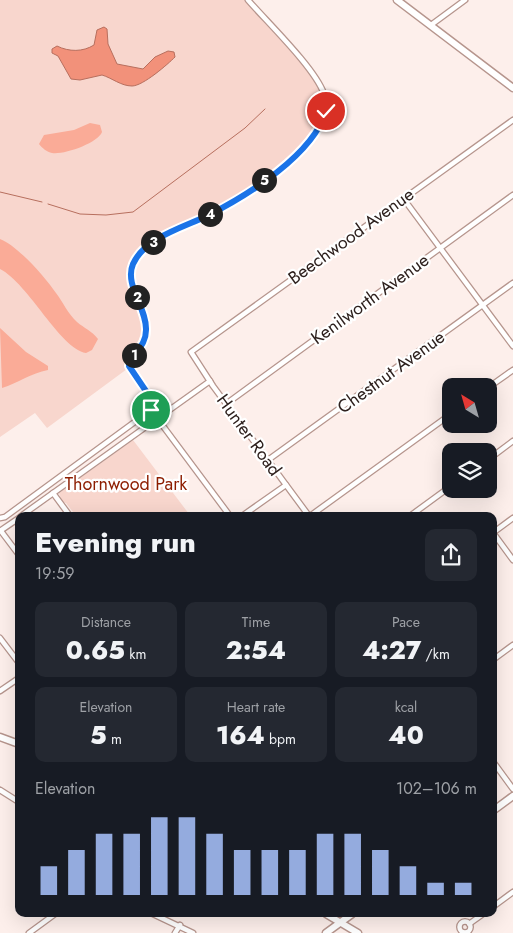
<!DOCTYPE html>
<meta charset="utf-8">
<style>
body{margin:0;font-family:Jost,sans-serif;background:#242831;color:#f1f3f6;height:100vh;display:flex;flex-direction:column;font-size:19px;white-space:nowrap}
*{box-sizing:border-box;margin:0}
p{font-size:16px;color:#9ea1a6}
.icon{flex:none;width:28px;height:28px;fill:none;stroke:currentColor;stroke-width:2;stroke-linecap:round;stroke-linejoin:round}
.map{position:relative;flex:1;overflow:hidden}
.details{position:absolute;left:15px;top:512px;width:482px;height:405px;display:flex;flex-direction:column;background:#171b24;border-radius:10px;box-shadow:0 5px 20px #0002}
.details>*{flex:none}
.needle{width:32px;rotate:323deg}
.fabs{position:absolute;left:442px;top:378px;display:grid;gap:10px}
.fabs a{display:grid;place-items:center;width:55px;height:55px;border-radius:10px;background:#171b24;box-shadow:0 5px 20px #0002;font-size:25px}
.pin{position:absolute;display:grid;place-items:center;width:42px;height:42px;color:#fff;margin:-21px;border:2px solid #fff;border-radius:50%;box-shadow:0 1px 5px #0007}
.km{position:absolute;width:25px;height:25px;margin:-12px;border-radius:50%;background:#222;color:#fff;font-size:14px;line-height:25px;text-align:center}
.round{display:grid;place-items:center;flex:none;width:52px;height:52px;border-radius:10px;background:#242831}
.overview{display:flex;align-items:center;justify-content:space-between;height:85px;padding:0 20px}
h1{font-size:28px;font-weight:800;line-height:38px}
.figures{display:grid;grid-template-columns:repeat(3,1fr);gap:8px;height:85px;padding:5px 20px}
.figures div{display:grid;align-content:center;border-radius:10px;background:#242831;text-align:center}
.figures b{font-size:25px;font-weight:800}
.figures small{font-size:14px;font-weight:400}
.figures p{font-size:14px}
.chart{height:140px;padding:10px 20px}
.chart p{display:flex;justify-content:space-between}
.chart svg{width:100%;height:90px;margin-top:5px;stroke:#94abde;stroke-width:6}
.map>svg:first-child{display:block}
.green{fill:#f8d6cd}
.forest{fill:#faab97}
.water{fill:#f2917a;stroke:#b76f5e}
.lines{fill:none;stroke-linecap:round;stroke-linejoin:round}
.stream{stroke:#b76f5e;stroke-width:1}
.street-casing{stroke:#b6958d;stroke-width:7}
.secondary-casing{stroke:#b6958d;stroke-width:9}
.street{stroke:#fff;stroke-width:4.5}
.secondary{stroke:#fff;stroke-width:6}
.route-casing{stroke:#fff;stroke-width:10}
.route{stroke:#1a73e8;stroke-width:6}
.labels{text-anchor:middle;stroke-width:4.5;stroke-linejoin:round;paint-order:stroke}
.street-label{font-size:18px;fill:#2e211e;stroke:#fff}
.park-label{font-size:18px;fill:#8d1d00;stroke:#fff}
</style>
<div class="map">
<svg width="513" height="933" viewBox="0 0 513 933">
<rect width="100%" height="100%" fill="#fdefeb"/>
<g class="green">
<path d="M0 0H246C265 28 311 65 322 94 343 151 182 227 141 249 108 282 158 310 142 341 138 349 130 355 124 361L127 369 47 428 35 413 0 437Z"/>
<path d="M133 440 189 514 76 516 66 503 62 502 59 493Z"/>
</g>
<g class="forest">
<path d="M90 123 100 125 102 132C98 143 64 155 52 153 47 152 42 148 39 144L44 135 74 130Z"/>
<path d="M0 239C18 246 45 277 56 293 63 302 68 314 77 322 84 328 92 331 98 339L92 350 86 353C60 349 29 284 0 269Z"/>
<path d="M0 328 26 352 48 366V370C31 373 18 383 2 388Z"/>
</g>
<path class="water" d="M104 27 107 29 108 44 117 64 143 69 155 57 168 51 174 52 175 57C168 64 143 86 132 86 121 86 112 78 102 75L80 80 71 79 58 56 52 53V49L57 46C69 52 83 52 94 45L97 30Z"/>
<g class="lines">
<g class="stream">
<path d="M0 192 42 202"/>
<path d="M48 204 80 214 106 215 133 212 245 128 265 109"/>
</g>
<defs>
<g id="street">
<path d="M431 25 465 0"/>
<path d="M403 198 513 346"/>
<path d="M489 387 513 370"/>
<path d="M226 404 513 195"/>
<path d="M157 418 230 516"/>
<path d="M489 459 513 441"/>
<path d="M268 460 513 283"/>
<path d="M53 493 70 516"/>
<path d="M21 516 210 381"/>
<path d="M242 516 286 485"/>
<path d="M309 516 213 386 191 352 513 120"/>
<path d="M310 516 451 414"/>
<path d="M410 516 451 486"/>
<path d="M0 518 5 517 151 410 152 400 129 366C131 350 148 347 146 326 144 303 122 280 137 257 150 237 183 227 204 217 239 201 341 140 324 94 315 68 267 22 248 0"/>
<path d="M0 531 19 518"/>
<path d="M1 531 19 555"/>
<path d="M494 532 513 518"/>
<path d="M494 534 513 560"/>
<path d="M0 638 19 663"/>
<path d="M494 659 513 645"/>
<path d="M0 691 19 678"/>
<path d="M494 763 513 789"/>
<path d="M0 790 19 802"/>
<path d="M494 906 513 892"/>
<path d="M153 914 193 933"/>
<circle cx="465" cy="927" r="5.5"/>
<path d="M469 924 483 914"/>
<path d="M29 933 55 914"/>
<path d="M175 933 180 925"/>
</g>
<g id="secondary">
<path d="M397 0 513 88"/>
<path d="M0 737 19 744"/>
<path d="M494 810 513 796"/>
<path d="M326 914 358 933"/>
<path d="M326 933 352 914"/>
</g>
</defs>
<use href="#street" class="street-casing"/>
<use href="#secondary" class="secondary-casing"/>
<use href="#street" class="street"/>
<use href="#secondary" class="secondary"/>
</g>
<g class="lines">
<defs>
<path id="route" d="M151 410 152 400 129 366C131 352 146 348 146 330 147 308 124 285 133 264 145 237 185 227 209 215 248 195 313 155 326 111"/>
</defs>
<use href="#route" class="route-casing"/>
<use href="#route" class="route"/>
</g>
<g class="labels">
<g class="street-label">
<text transform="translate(351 236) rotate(-36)" y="6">Beechwood Avenue</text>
<text transform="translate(370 299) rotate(-36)" y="6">Kenilworth Avenue</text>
<text transform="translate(391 372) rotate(-36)" y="6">Chestnut Avenue</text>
<text transform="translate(249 435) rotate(54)" y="6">Hunter Road</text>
</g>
<g class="park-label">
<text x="126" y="490">Thornwood Park</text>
</g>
</g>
</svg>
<div class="fabs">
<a><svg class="needle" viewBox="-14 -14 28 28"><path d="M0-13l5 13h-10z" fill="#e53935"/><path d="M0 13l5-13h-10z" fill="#9ea1a6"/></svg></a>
<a><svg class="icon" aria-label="layers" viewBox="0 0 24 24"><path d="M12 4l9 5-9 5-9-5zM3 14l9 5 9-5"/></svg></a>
</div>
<div class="pin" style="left:151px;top:410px;background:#1e9e55"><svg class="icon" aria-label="arrive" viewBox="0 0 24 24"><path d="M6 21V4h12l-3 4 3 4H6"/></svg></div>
<div class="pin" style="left:326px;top:111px;background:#d93025"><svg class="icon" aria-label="check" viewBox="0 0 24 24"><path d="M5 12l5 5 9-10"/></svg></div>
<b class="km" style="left:134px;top:355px">1</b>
<b class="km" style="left:137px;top:297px">2</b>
<b class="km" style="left:153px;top:242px">3</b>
<b class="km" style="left:210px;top:214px">4</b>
<b class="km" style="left:264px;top:180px">5</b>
<section class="details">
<div class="overview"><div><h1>Evening run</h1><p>19:59</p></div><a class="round"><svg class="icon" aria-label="share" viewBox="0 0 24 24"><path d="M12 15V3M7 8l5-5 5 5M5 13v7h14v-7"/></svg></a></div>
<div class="figures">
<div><p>Distance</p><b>0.65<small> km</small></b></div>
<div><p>Time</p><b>2:54</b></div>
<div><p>Pace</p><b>4:27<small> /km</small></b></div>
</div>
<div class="figures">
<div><p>Elevation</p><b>5<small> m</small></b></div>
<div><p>Heart rate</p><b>164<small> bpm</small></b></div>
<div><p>kcal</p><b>40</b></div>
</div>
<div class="chart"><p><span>Elevation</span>102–106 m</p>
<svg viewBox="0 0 160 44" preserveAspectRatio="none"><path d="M5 44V30M15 44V22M25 44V14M35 44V14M45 44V6M55 44V6M65 44V14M75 44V22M85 44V22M95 44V22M105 44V14M115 44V14M125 44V22M135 44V30M145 44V38M155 44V38"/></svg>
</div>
</section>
</div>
